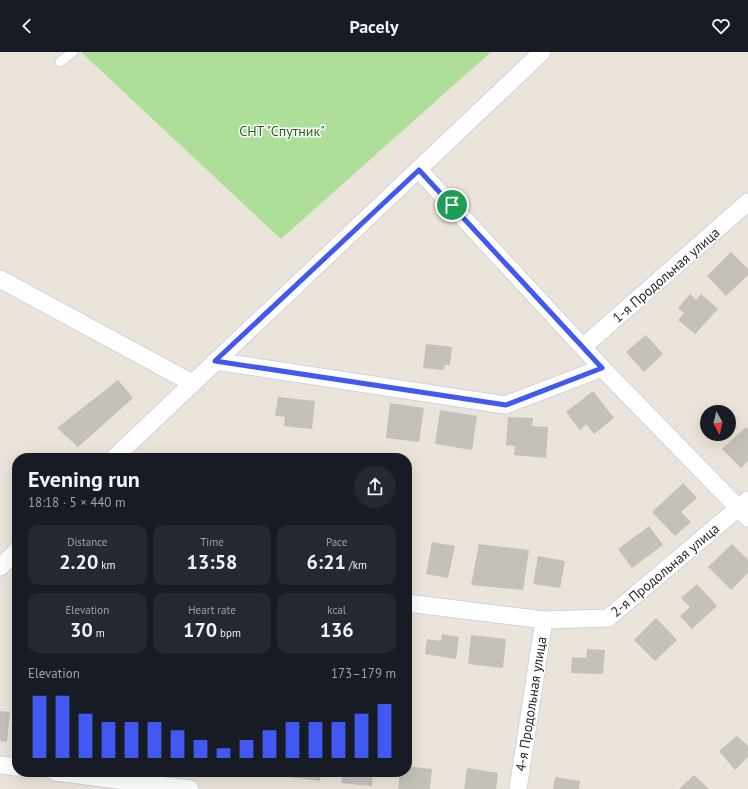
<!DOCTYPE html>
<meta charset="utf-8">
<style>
body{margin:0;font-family:"PT Sans",sans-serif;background:#242831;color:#f1f3f6;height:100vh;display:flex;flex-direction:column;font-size:15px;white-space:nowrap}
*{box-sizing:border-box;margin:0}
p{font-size:13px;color:#9ea1a6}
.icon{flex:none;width:22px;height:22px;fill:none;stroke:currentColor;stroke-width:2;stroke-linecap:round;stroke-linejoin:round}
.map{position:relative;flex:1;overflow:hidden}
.side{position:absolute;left:12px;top:401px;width:400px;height:324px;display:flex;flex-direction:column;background:#171b24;border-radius:16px;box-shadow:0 4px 16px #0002}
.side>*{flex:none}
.needle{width:26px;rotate:172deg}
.buttons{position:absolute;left:700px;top:353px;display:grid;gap:8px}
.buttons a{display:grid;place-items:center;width:36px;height:36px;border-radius:50%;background:#171b24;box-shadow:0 4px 16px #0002;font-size:20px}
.pin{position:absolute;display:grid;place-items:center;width:34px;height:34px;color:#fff;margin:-17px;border:2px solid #fff;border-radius:50%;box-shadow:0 1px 4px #0007}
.round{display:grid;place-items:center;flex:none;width:42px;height:42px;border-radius:21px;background:#242831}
.headline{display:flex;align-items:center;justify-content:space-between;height:68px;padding:0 16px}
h1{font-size:22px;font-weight:700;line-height:30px}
.figures{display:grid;grid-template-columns:repeat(3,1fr);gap:6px;height:68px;padding:4px 16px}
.figures div{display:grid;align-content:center;border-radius:10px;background:#242831;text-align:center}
.figures b{font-size:20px;font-weight:700}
.figures small{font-size:11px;font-weight:400}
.figures p{font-size:11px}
.chart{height:112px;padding:8px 16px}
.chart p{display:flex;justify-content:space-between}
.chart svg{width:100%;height:72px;margin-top:4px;stroke:#4159f1;stroke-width:6}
header{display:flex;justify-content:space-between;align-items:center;height:52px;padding:0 16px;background:#171b24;font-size:18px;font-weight:700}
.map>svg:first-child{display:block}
.green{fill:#addf99}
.building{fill:#c5c1ba}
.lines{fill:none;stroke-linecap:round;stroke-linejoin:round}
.lane-casing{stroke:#d0d2e1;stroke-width:11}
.street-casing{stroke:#d0d2e1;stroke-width:19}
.lane{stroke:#fff;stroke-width:9}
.street{stroke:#fff;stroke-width:17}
.route-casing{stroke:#fff;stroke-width:8}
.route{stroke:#4159f1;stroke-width:5}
.labels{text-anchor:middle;stroke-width:3;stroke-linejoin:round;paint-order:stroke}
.park-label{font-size:14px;fill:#28611d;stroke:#fff}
.street-label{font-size:14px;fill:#282828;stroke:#fff}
</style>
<header><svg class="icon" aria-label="back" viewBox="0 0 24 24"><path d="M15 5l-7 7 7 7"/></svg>Pacely<svg class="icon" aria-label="heart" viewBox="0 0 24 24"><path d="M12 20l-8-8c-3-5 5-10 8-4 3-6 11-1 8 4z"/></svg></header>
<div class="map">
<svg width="748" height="737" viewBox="0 0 748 737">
<rect width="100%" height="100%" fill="#eae4da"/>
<path class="green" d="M81 0H491L281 187Z"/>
<g class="building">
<path d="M731 200 748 217V223L726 244 707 224Z"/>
<path d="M690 242 696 248 701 242 718 257 695 282 678 268 684 261 678 256Z"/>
<path d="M646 283 663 302 644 320 626 300Z"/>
<path d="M426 292 452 295 450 313H445L444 318 423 316Z"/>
<path d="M118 328 133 346 78 395 57 376Z"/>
<path d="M593 339 614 366 594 382 586 372 580 378 566 360Z"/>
<path d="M278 345 315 349 312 377 284 374 285 365 275 364Z"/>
<path d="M390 351 424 356 419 390 386 386Z"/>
<path d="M440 358 477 364 472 398 435 392Z"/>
<path d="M508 365 533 366 532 374 548 375 546 406 514 403 515 394 506 393Z"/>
<path d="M746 375 748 377V409L741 416 722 397Z"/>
<path d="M683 431 697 446 681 460 691 470 675 484 652 460Z"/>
<path d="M649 474 663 493 632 516 618 497Z"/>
<path d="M432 490 455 494 448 526 426 522Z"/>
<path d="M479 492 529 498 523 538 471 533Z"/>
<path d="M732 492 748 508V521L731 538 708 515Z"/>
<path d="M538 504 565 509 560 536 533 532Z"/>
<path d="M697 532 717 554 692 577 680 564 690 555 681 546Z"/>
<path d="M656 566 677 588 655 609 634 588Z"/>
<path d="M407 574 410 575 408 589H407Z"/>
<path d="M442 582 459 585 456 607 425 602 427 587 441 589Z"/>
<path d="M471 583 506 587 503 616 468 612Z"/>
<path d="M587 597 605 598 603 622 571 621 572 605 586 606Z"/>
<path d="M0 659 10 660 7 690 0 689Z"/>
<path d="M737 684 748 694V705L735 718 719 699Z"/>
<path d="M407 714 432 717 430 737H398L400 720H407Z"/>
<path d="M467 716 498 721 496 737H464Z"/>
<path d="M290 720H321L320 729 289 725Z"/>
<path d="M343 720H373L372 734 341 731Z"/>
<path d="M694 723 709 737H679Z"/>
<path d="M555 725 580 729 579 737H553Z"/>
</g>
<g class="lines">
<defs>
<path id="lane" d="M60 10 73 0"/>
<g id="street">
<path d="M419 118 602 316 748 466"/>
<path d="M0 227 192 331"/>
<path d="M583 295 748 150"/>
<path d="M215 309 505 353 602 316"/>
<path d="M114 406 542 0"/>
<path d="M0 515 17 499"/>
<path d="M407 551 544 568 608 566 748 448"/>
<path d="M0 713 17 715"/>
<path d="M55 720 190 737"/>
<path d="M518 737 544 568"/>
</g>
</defs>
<use href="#lane" class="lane-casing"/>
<use href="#street" class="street-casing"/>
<use href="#lane" class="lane"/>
<use href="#street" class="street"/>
</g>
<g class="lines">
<defs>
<path id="route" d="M419 118 602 316 506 353 215 309Z"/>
</defs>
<use href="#route" class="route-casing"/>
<use href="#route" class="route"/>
</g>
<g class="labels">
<g class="park-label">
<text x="282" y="84">СНТ "Спутник"</text>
</g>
<g class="street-label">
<text transform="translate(666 223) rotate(-41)" y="5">1-я Продольная улица</text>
<text transform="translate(665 518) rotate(-40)" y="5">2-я Продольная улица</text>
<text transform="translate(531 652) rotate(-81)" y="5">4-я Продольная улица</text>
</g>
</g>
</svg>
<div class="buttons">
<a><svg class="needle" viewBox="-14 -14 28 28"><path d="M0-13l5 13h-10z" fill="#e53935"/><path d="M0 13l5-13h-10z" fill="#9ea1a6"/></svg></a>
</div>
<div class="pin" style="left:452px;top:153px;background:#1e9e55"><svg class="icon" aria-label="arrive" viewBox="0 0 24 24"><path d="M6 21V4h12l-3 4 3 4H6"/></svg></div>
<section class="side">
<div class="headline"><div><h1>Evening run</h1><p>18:18 · 5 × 440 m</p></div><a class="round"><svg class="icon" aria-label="share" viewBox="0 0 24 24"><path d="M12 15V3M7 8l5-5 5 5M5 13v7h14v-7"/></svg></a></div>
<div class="figures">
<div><p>Distance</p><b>2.20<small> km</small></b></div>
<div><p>Time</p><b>13:58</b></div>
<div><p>Pace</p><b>6:21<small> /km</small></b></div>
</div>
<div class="figures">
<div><p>Elevation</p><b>30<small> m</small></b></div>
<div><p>Heart rate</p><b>170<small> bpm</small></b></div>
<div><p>kcal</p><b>136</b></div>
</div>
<div class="chart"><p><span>Elevation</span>173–179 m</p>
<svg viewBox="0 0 160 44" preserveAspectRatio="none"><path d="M5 44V6M15 44V6M25 44V17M35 44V22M45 44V22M55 44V22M65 44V27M75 44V33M85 44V38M95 44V33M105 44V27M115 44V22M125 44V22M135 44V22M145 44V17M155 44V11"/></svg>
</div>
</section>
</div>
